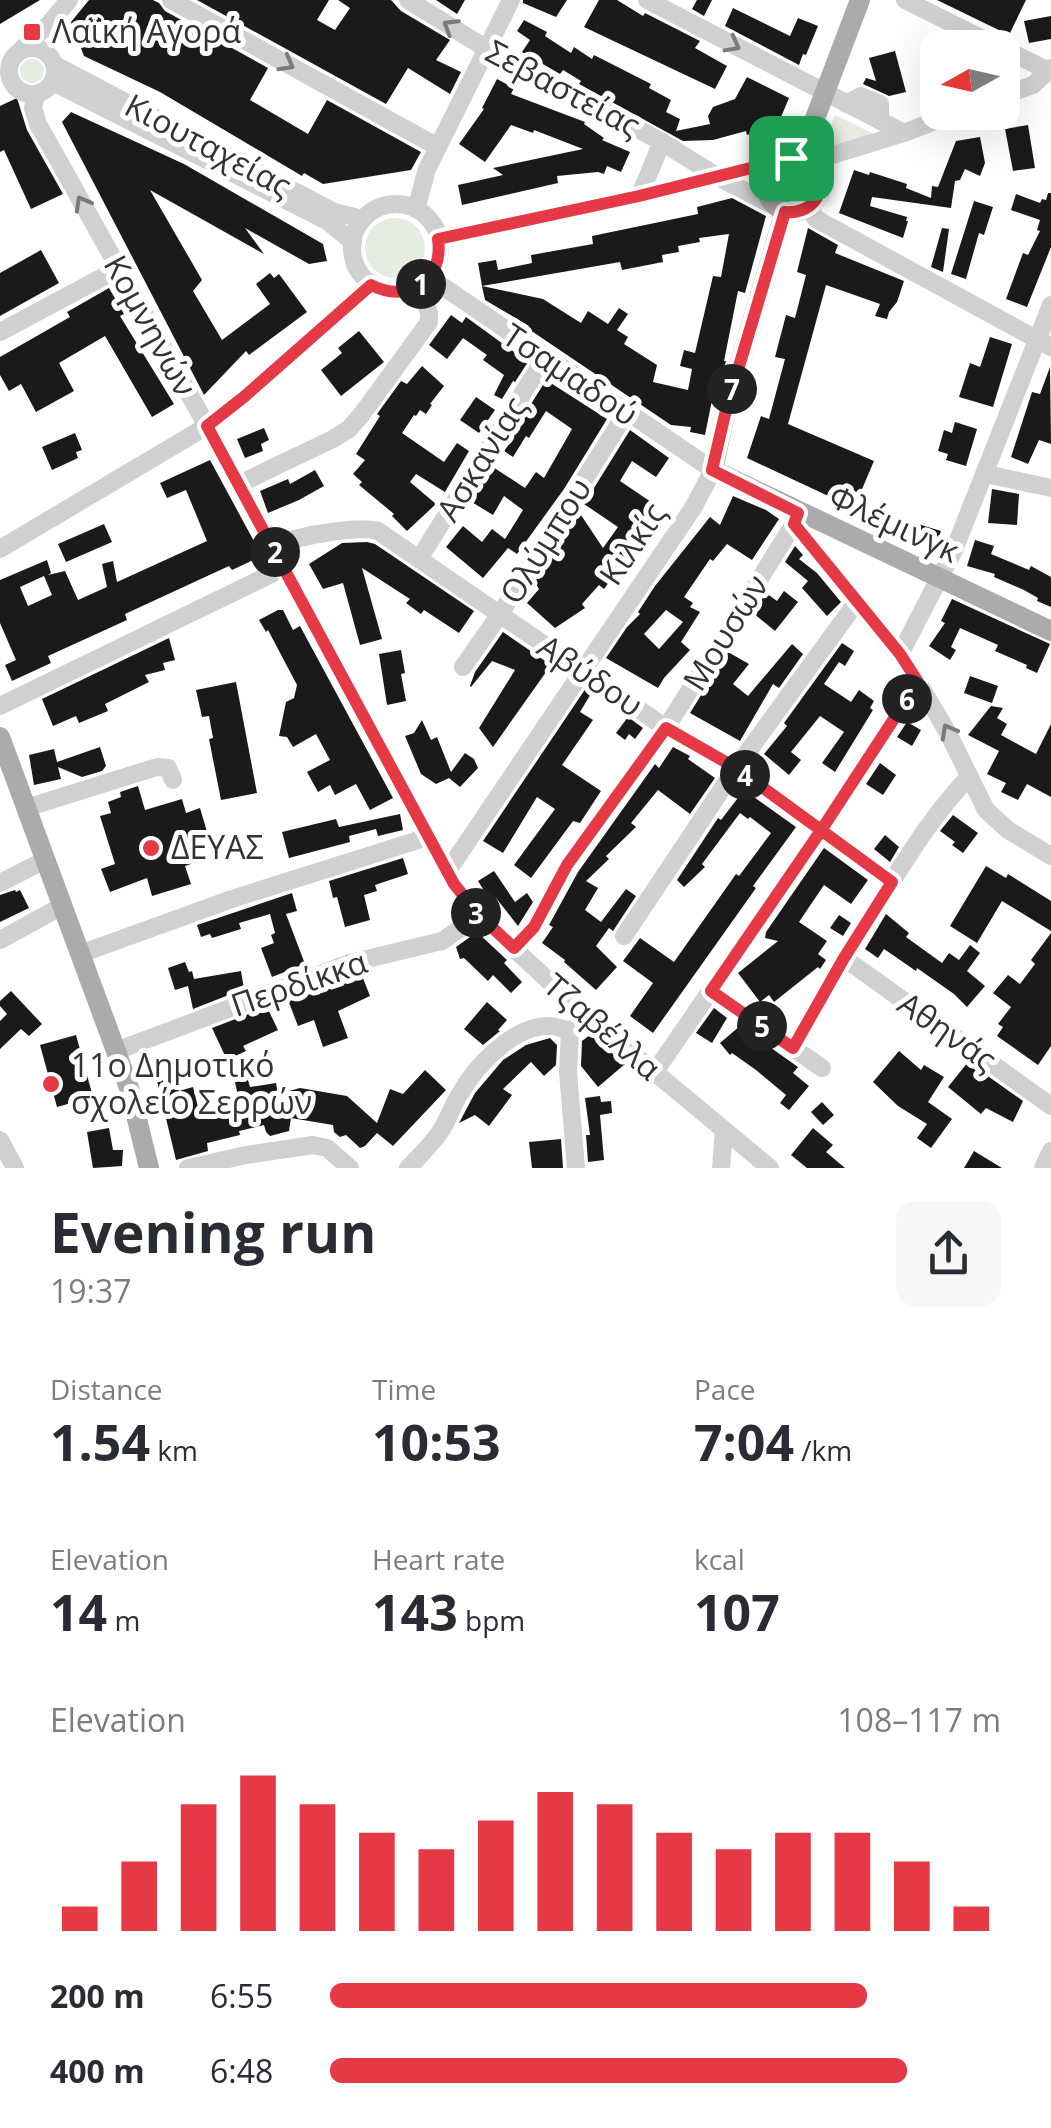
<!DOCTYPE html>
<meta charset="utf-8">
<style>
body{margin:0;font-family:"Open Sans",sans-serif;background:#f7f7f7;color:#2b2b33;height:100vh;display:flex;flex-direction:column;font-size:38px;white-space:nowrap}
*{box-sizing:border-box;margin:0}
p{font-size:32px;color:#7c7c81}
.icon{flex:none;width:55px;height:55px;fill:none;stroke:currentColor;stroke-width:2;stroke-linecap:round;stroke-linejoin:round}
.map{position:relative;height:1168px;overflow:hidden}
.panel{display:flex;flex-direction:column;background:#fff;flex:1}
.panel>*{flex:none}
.needle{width:65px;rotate:262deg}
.fabs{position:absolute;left:920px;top:30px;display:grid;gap:20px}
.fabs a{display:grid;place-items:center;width:100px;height:100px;border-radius:20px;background:#fff;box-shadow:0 10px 40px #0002;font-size:50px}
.pin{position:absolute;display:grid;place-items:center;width:85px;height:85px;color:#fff;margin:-42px;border-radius:20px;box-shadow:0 5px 15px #0006}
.km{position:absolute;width:50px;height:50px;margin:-25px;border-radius:50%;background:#222;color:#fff;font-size:28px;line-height:50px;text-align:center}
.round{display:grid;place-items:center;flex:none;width:105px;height:105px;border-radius:20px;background:#f7f7f7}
.headline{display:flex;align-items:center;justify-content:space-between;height:170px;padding:0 50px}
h1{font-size:55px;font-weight:700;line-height:75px}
.stats{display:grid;grid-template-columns:repeat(3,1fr);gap:15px;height:170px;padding:10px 50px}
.stats div{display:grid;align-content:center}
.stats b{font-size:50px;font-weight:700}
.stats small{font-size:28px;font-weight:400}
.stats p{font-size:28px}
.chart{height:280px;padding:20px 50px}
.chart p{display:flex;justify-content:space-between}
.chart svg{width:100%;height:180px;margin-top:10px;stroke:#e63946;stroke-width:6}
ul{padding:0 50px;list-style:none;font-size:32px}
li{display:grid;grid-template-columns:160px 120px 1fr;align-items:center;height:75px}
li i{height:25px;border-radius:12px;background:#e63946}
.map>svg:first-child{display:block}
.green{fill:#e6ecdf}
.building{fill:#1a1a1a;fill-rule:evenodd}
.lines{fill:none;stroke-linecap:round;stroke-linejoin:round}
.minor{stroke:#d0d0d0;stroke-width:18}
.major{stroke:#ababab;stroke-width:20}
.oneway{stroke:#7a7a7a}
.route-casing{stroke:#fff;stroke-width:20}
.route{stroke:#e63946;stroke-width:12}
.poi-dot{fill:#e63946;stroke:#fff;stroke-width:4}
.labels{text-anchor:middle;stroke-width:10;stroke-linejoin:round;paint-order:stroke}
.poi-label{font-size:32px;fill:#333;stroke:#fff;text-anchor:start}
.street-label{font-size:32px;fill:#333;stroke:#fff}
</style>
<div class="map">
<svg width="1051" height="1168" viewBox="0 0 1051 1168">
<rect width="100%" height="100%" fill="#fff"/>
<g class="green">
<circle cx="32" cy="71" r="12"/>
<path d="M835 115 878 136 821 150Z"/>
<circle cx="793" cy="185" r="17"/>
<circle cx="395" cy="248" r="30"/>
</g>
<g class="building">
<path d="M0 0H40L0 24Z"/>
<path d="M89 0H153L159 3 165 11 268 68 250 100 308 134 327 100 421 152 411 170 323 184 304 173 302 176 160 92 84 56 71 22Z"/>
<path d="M197 0H329L317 20 335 30 350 8 338 0H391L401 11 450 40 436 60 461 72 450 94 408 68 386 104Z"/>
<path d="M436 0H465L457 14Z"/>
<path d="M523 0H567L556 17 523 3Z"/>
<path d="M599 0H617L643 16 645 13 700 41 695 48 727 66 715 89 584 27Z"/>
<path d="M697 0H712L704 16 692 9Z"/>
<path d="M937 0H1026L1009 35Z"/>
<path d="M733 8 790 36 798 18 818 26 806 55 803 54 799 65 725 26Z"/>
<path d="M1051 16V39L1029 43 1024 21Z"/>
<path d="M524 20 547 32 545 36 571 53 574 47 592 59 594 55 651 84 649 88 671 100 666 112 680 119 676 131 710 124 708 116 713 107 735 99 747 77 789 98 778 124 747 135 746 131 713 140 683 141 579 84 581 81 563 70 560 74 522 52 530 40 517 31Z"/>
<path d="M895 51 906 92 889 96 863 84 866 78 876 81 869 58Z"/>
<path d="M497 79 514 88 511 94 585 122 584 124 604 138 602 140 630 152 621 172 607 166 604 174 598 172 557 176 558 183 462 205 458 185 503 175 493 168 583 149 534 130 533 133 511 125 485 162 459 144 484 109 482 108Z"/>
<path d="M17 98 27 130 63 194 31 209 4 150 0 152V106Z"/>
<path d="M71 112 184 164 323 244 327 261 309 264 245 228 264 254 150 190 202 280 193 291 222 340 270 304 256 284 270 273 274 278 279 274 307 312 249 355 246 351 204 395 62 122Z"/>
<path d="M1028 125 1035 168 1013 171 1005 129Z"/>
<path d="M980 137 985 163 980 176 965 169 960 180 955 181 951 208 872 197 870 206 907 217 906 221H908L903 238 839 213 854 170 869 175 870 172 907 184 906 188 931 198 932 186 938 187 956 141Z"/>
<path d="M1048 193H1051V247L1027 307 1006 299 1023 253 1028 255 1040 231 1037 230 1040 220 1011 210 1016 194 1040 203 1042 199 1046 200Z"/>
<path d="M732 198 766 216 745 293 738 291 724 361H726L720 381 716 380 705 435 690 432 691 427 671 425 527 328 529 326 485 300 482 286 543 299 581 323 588 311 608 324 619 308 628 314 617 330 628 337 624 344 657 365 653 382 688 390 692 369 680 366 684 350 695 353 713 276 721 277 729 234 699 238 700 242 678 246 679 252 662 255 663 262 622 270 620 262 482 286 478 263 496 260 498 270 532 263 531 255 593 244 592 236 698 214 697 207Z"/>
<path d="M974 201 993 207 984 235 979 233 966 279 951 274Z"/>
<path d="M808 228 838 245 835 253 904 281 897 302 889 312 887 319 875 316 880 304 826 285 788 424 874 461 854 508 747 458 761 416 769 419 785 359 775 357 786 315 795 318 806 275 797 272Z"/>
<path d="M942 228 949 229 943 272 931 267Z"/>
<path d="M41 250 59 283 0 316V273Z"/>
<path d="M109 288 124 314 120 316 174 404 152 417 105 336 59 363 74 391 36 412 21 384 9 391 0 375V357L70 317 67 312Z"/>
<path d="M451 315 462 323 466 317 528 362 515 382 513 381 502 399 494 395 504 375 483 360 487 355 463 338 447 359 429 345Z"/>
<path d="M359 331 384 362 341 396 321 370 342 353 338 348Z"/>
<path d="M990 337 1012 344 993 407 959 397 970 363 980 367Z"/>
<path d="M422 366 444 386 430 404 432 405 426 414 420 410 416 416 414 415 402 433 444 462 457 443 469 451 445 492 416 474 410 482 436 504 407 531 392 516 394 514 359 485 362 482 353 474 365 460 356 454 380 416 377 414 401 381 407 384Z"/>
<path d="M1050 367 1051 444 1039 440 1028 464 1011 457 1032 392 1040 394Z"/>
<path d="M546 380 607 419 564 489 517 554 508 548 483 578 446 547 463 526 482 542 492 529 505 539 523 510 504 496 493 515 470 501 493 467 525 488 536 472 544 478 572 429 546 411 529 438 526 436 513 457 504 451 510 443 508 441Z"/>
<path d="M476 397 495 410 479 433 460 420Z"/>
<path d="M955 422 977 429 966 466 946 460 948 454 938 451 944 430 952 433Z"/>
<path d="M264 428 269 440 261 444 263 451 245 458 237 439Z"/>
<path d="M630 430 669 458 656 477 632 461 620 481 654 504 631 538 638 543 604 589 599 585 582 604 585 608 555 628 527 603 539 589 535 582 579 512 603 548 618 527 584 504Z"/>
<path d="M75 433 82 450 76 452 78 458 52 470 42 447Z"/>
<path d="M210 460 262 556 232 570 229 566 125 614 127 620 48 656 51 663 12 681 5 665 16 660 0 623V580L47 560 51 573 48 575 65 571 78 600 107 587 102 564 113 561 117 582 207 541 186 490 167 498 160 483ZM44 576 52 595 28 606 20 587Z"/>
<path d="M315 470 324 486 299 500 268 513 260 491 288 479 290 484Z"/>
<path d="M992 489 1019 494 1017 525 988 523Z"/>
<path d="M733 496 766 510 779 519 752 560 727 544 713 561 710 559 684 597 693 603 690 607 700 612 681 642 690 650 664 678 658 688 606 658 627 627 640 614 638 612 655 586 710 517 720 525ZM666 610 683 622 659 649 644 634Z"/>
<path d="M104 524 112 542 66 562 58 544Z"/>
<path d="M918 524 941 531 936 545 913 537Z"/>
<path d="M975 540 994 546 991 554 1029 570 1031 566 1051 577V607L1037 601 1038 598 1024 590 994 577 995 574 967 566Z"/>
<path d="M367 542 375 544 474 611 459 633 424 610 421 614 406 603 410 599 362 568 382 639 360 645 343 583 323 589 309 564 342 543Z"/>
<path d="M795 546 803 555 799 559 817 573 841 602 827 616 802 588 808 581 785 562Z"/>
<path d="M784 591 798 602 775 631 753 613 766 593 777 601Z"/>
<path d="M952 599 1050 644 1037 673 1026 668 1027 665 995 651 998 645 960 628 951 647 956 650 950 660 929 646 945 623 941 621Z"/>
<path d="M278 610H283L293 630 300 626 393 798 370 810 356 784 335 795 330 785 318 792 307 772 330 760 316 734 293 747 287 737 279 736 286 702 294 698 297 685 268 630 266 632 259 620Z"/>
<path d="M503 632 551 665 493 747 479 728 515 670 492 661 471 687 470 686 475 672Z"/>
<path d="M169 638 175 660 163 663 165 670 145 675 149 682 105 704 108 711 79 723 76 716 53 726 42 699Z"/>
<path d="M842 643 854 651 845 666 839 662 824 684 851 702 859 690 874 701 870 708 873 710 835 772 822 763 844 732 820 716 791 752 801 760 789 775 764 754 787 726 784 723Z"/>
<path d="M792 644 803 654 779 688 773 684 740 741 690 713 728 652 749 664 733 684 748 696Z"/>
<path d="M401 650 405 673 401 674 406 701 387 705 379 654Z"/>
<path d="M970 676 998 686 992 703 964 693Z"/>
<path d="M236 682 257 793 221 800 209 739 213 738 209 716 202 717 196 690Z"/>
<path d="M586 688 592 692 580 712 593 720 562 765 601 791 580 823 573 821 531 878 514 865 555 809 537 797 503 853 483 841Z"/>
<path d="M991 706 1003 708 997 718 1007 724 1001 735 1036 754 1051 724V797L1027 784 1018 800 1001 792 1006 783 987 774 999 751 968 735Z"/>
<path d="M628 717 643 728 635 739 629 734 625 740 616 733Z"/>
<path d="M422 720 431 740 437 737 451 772 465 753 474 759 478 768 460 787 449 778 436 784 421 774 405 736 414 733Z"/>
<path d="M907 722 921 730 912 746 897 737Z"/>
<path d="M100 747 106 766 102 771 82 777 58 767 61 779 34 785 29 755 54 749 57 762Z"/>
<path d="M673 747 690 756 688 759 715 778 690 814 658 790 631 823 636 827 606 856 609 859 586 881 598 888 585 910 601 922 626 889 636 896 613 931 609 928 596 946 617 967 596 990 564 962 565 960 542 943 553 927 549 925 578 872 655 764 659 768Z"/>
<path d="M880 763 896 775 883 795 866 784Z"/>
<path d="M138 786 145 810 182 799 186 813 200 808 208 835 201 837 208 858 185 866 191 884 152 896 147 878 110 892 101 869 115 864 100 816 111 813 108 802 121 797 120 792Z"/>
<path d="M744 790 796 827 753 886 756 888 653 1033 630 1016 653 983 623 961 640 938 674 962 736 874 739 876 771 833 750 817 748 819 740 813 702 864 705 867 684 887 677 880 718 818 721 820Z"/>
<path d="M400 814 403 830 378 836 376 829 349 836 350 842 289 858 282 832 336 819 339 827Z"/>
<path d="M953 815 978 833 963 853 952 845 955 842 940 831Z"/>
<path d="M885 835 899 847 890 862 874 849Z"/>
<path d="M824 848 868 880 851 904 824 885 799 922 827 941 818 954 826 960 820 969 818 967 774 1002 769 995 760 1002 738 973 778 941 765 938 766 932Z"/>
<path d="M403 858 408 874 375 885 377 891 364 895 370 920 345 927 337 897 333 898 329 881Z"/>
<path d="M986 866 1006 878 1008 874 1051 901V931L1002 901 977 943 950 926Z"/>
<path d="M494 871 515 902 527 893 533 902 518 926 496 898 491 902 478 881Z"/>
<path d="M15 890 16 892 20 890 29 908 0 922V895Z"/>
<path d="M292 893 297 911 286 914 305 964 272 977 261 948 274 943 271 935 275 933 270 914 239 923 241 929 212 938 210 934 201 937 197 925Z"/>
<path d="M886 914 909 933 906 937 942 963 949 953 959 960 970 945 980 953 967 971 985 986 967 1007 954 994 917 968 916 971 884 949 878 958 865 949Z"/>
<path d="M839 915 851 923 843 936 830 928Z"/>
<path d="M477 932 507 960 504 963 522 982 511 993 493 975 488 981 464 958 460 959 456 947Z"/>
<path d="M1051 933V1046L1038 1065 997 1036 1003 1027 998 1024 1011 1007 993 993 1008 975 1020 984 1035 964 1031 960Z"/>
<path d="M185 962 189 972 192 971 194 979 241 971 244 989 193 1009 188 986 175 990 168 968Z"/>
<path d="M361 973 370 996 338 1011 348 1038 323 1047 314 1020 298 1026 288 1000Z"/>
<path d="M11 991 42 1024 29 1036 21 1029 0 1049V1021L7 1014 0 1006V1001Z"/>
<path d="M487 1002 507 1020 498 1030 500 1031 483 1045 464 1029Z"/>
<path d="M267 1007 278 1030 243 1046 246 1051 227 1060 212 1028Z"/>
<path d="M714 1008 727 1018 712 1043 696 1033Z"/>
<path d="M740 1026 798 1067 793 1073 809 1086 789 1110 780 1103 786 1095 756 1070 732 1053 730 1055 720 1043Z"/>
<path d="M76 1035 93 1097 57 1107 40 1045Z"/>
<path d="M590 1035 625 1064 598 1087 581 1066 582 1041Z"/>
<path d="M550 1038 557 1045 556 1065 544 1076 531 1062 503 1089 512 1095 489 1126 475 1115 459 1123 475 1093 503 1060 526 1045Z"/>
<path d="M899 1051 921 1070 924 1065 944 1077 928 1102 952 1119 931 1148 917 1138 927 1124 898 1106 873 1082Z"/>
<path d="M174 1059 176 1068 183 1066 186 1080 177 1084 179 1091 193 1087 199 1111 239 1101 234 1077 246 1073 250 1087 276 1083 278 1094 300 1088 347 1096 377 1123 390 1089 403 1094 425 1070 446 1090 393 1146 377 1133 365 1146 360 1148 346 1135 340 1137 334 1132 333 1125 291 1118 289 1131 270 1136 266 1132 264 1125 239 1131 240 1135 207 1143 208 1151 176 1160 153 1064Z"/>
<path d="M968 1062 1023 1101 1013 1122 986 1108 981 1114 948 1087Z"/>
<path d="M600 1096 601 1102 611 1101 612 1113 600 1115 604 1160 588 1162 586 1135H590L585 1098Z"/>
<path d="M822 1102 834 1115 823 1125 811 1112Z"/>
<path d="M109 1128 113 1150H123L122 1166 93 1168 87 1132Z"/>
<path d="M813 1128 833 1145 826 1152 845 1168H807L791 1155Z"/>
<path d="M561 1139 563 1168H532L529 1142Z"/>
<path d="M974 1151 1002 1168H964Z"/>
</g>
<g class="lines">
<g class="minor">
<path d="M171 0 438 147"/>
<path d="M408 0 487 49 662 142 718 177 776 207"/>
<path d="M647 0 904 133"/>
<path d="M905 0 1001 48"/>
<circle cx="32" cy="71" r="23"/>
<path d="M1002 48 1051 72"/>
<path d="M21 50 50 23 69 0"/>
<path d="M55 65 334 212 363 219"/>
<path d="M53 82 327 221 353 242"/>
<path d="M36 94 33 108 38 124 207 426 454 884 486 923 587 1016 770 1168"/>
<path d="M1002 96 1033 85 1051 68"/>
<path d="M846 104 861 96 880 104V121"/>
<path d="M814 168 823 158 904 133 958 112"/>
<path d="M639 197 662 142"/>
<circle cx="396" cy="248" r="44"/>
<path d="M809 207 816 219 829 226 1051 347"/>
<path d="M416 209 427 169 511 0"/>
<path d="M438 239 639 197 786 158"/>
<path d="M429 277 713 470 693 508 447 872"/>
<path d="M0 332 118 269"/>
<path d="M986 474 1051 488"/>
<path d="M239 484 333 439 349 429 362 414 429 322V313L420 285"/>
<path d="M794 524 909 667 948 733 986 810 1008 830 1051 856"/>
<path d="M272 547C292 537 357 525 378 531L666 728 736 768 892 882"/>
<path d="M0 549 207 426 245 396 371 285"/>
<path d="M419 559 545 358"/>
<path d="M900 654 954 550 1051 305"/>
<path d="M463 667 500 614 626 413"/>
<path d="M0 706 284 568"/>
<path d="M26 808 157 767 168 768 173 780"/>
<path d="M0 883 45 860"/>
<path d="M624 936 736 768 856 603"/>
<path d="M0 940 62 906"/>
<path d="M514 948 534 927 567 865 666 728 794 524 798 513"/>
<path d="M80 954 232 899 428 837"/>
<path d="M844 958 1051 1106"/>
<path d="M711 991 822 1068"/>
<path d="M570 1031 568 1072 576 1168"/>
<path d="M793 1048C823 994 854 941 887 889 912 850 936 811 969 777"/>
<path d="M116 1051 350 963 442 941 479 916"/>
<path d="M654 1073 822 829 918 682"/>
<path d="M0 1140 15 1168"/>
<path d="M188 1168 246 1155 313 1145 327 1148 350 1168"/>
<path d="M408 1168C419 1157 431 1145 440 1132 447 1122 451 1109 458 1097 474 1068 511 1027 547 1026 555 1025 562 1029 570 1031L587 1016"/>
<path d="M721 1168 724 1130"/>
<path d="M1043 1168 1051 1151"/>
</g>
<g class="major">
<circle cx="793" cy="185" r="27"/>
<path d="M800 158 860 0"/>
<path d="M785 211 726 410 713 470 1051 631"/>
<path d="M0 737 116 1051 130 1091 149 1168"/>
</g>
</g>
<defs><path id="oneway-chevron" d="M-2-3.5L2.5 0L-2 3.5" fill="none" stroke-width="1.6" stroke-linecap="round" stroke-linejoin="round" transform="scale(2.5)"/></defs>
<g class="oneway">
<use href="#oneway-chevron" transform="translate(450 26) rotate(-148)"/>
<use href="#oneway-chevron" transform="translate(733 45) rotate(28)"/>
<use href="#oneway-chevron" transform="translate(287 64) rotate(29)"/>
<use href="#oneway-chevron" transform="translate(82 203) rotate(-119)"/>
<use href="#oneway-chevron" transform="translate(948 731) rotate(-119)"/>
</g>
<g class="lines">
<defs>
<path id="route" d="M791 158 639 196 438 239C444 281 408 304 371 285L245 396 207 426 454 884 480 916 514 948 534 927 567 865 666 728 736 768 892 882 844 958 793 1048 711 991 822 829 918 682 900 654 794 524 798 513 712 470 726 410 785 212C827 216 834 162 791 158"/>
</defs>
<use href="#route" class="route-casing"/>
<use href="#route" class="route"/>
</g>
<g class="poi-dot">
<rect x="22" y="22" width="20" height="20" rx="5"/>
<circle cx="151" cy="848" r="10"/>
<circle cx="51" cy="1084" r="10"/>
</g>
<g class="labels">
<g class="poi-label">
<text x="52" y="43">Λαϊκή Αγορά</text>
<text x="171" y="859">ΔΕΥΑΣ</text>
<text x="71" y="1077">11ο Δημοτικό<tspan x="71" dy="37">σχολείο Σερρών</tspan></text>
</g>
<g class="street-label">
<text transform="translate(563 89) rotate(28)" y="11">Σεβαστείας</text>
<text transform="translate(208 146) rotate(28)" y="11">Κιουταχείας</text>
<text transform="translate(150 326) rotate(61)" y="11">Κομνηνών</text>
<text transform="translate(570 375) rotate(34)" y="11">Τσαμαδού</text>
<text transform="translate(482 459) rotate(-58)" y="11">Ασκανίας</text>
<text transform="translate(894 524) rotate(25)" y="11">Φλέμινγκ</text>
<text transform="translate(546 541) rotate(-58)" y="11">Ολύμπου</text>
<text transform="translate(633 544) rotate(-56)" y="11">Κιλκίς</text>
<text transform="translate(726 633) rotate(-58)" y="11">Μουσών</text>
<text transform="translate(590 676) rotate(34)" y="11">Αβύδου</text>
<text transform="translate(299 984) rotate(-19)" y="11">Περδίκκα</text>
<text transform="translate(602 1027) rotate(41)" y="11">Τζαβέλλα</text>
<text transform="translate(947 1032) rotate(35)" y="11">Αθηνάς</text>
</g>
</g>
</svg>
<div class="fabs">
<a><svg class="needle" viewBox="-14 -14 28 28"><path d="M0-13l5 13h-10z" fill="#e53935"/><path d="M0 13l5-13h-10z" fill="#7c7c81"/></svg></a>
</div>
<div class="pin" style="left:791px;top:158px;background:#1e9e55"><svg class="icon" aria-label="arrive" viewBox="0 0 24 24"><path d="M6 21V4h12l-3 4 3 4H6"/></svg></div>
<b class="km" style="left:421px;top:284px">1</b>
<b class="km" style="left:275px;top:552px">2</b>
<b class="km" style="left:476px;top:913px">3</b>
<b class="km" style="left:745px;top:775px">4</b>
<b class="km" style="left:762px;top:1026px">5</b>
<b class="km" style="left:907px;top:699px">6</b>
<b class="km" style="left:732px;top:389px">7</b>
</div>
<section class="panel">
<div class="headline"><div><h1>Evening run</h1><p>19:37</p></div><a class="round"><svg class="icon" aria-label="share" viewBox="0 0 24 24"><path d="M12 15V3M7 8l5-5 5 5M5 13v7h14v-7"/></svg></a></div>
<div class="stats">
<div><p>Distance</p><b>1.54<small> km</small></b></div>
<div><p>Time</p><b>10:53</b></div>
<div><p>Pace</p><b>7:04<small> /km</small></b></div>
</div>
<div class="stats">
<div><p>Elevation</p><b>14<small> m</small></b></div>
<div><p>Heart rate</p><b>143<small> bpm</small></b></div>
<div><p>kcal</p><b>107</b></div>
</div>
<div class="chart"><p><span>Elevation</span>108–117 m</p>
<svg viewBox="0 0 160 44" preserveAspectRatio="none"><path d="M5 44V38M15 44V27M25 44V13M35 44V6M45 44V13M55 44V20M65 44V24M75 44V17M85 44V10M95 44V13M105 44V20M115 44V24M125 44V20M135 44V20M145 44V27M155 44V38"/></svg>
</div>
<ul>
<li><b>200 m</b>6:55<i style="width:80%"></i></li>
<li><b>400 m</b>6:48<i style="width:86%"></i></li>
</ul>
</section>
